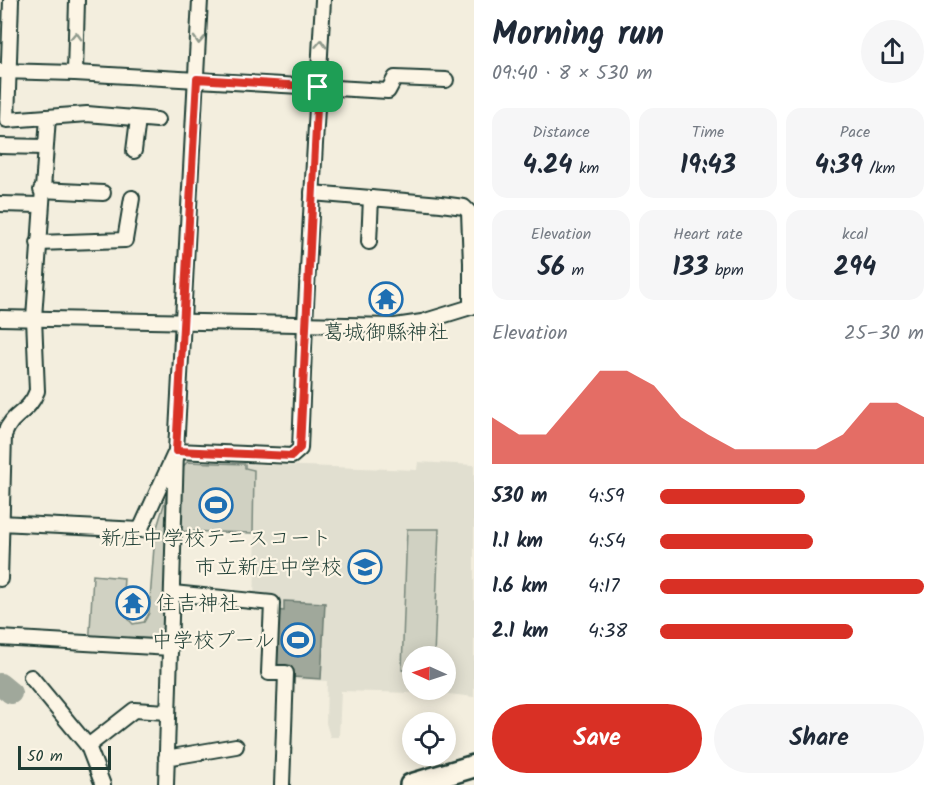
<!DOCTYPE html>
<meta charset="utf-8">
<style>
body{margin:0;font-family:Kalam,"Klee One",sans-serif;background:#f6f6f7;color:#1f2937;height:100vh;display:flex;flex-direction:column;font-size:22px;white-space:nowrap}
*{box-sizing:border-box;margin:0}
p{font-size:20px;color:#747a83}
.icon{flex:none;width:33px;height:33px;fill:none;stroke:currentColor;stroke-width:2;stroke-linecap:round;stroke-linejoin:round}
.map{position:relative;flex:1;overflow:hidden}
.side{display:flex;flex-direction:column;background:#fff;width:468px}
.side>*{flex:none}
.needle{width:39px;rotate:273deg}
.buttons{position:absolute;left:402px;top:646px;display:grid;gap:12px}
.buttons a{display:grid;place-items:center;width:54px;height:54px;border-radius:50%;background:#fff;box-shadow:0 3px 15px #0003;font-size:30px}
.scale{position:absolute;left:18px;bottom:15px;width:93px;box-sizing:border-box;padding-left:6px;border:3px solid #1f3d34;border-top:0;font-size:16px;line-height:21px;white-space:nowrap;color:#1f3d34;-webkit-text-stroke:4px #fcf5e5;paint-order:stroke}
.pin{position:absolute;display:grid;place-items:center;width:51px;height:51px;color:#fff;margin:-26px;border-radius:12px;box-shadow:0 3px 9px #0006}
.round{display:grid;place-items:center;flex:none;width:63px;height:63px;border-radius:32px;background:#f6f6f7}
.head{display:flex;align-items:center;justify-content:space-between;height:102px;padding:0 18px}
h1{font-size:33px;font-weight:700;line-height:45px}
.figures{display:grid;grid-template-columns:repeat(3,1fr);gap:9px;height:102px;padding:6px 18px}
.figures div{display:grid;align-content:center;border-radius:15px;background:#f6f6f7;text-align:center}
.figures b{font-size:26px;font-weight:700}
.figures small{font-size:16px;font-weight:400}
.figures p{font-size:16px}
.chart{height:168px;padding:12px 18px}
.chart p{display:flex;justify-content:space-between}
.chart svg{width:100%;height:108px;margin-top:6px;fill:#d93025;opacity:.7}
.button{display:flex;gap:12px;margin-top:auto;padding:12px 18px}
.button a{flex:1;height:69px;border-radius:36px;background:#d93025;color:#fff;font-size:24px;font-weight:700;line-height:69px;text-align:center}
.button a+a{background:#f6f6f7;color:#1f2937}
ul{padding:0 18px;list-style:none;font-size:20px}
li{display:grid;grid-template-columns:96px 72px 1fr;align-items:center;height:45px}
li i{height:15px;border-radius:8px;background:#d93025}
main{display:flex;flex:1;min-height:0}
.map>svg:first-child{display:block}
.built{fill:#e1dfd0;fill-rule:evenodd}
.green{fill:#d0d1c2;stroke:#78877b;stroke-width:1.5}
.water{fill:#a0a89b;stroke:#6c7d72;stroke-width:1.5}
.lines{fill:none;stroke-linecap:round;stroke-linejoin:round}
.river{stroke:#a0a89b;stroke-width:22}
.street-casing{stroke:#1f3d34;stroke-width:18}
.primary-casing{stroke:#1f3d34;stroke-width:26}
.street{stroke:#fcf5e5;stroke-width:14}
.primary{stroke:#fcf5e5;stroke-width:21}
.oneway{stroke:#8e998c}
.route-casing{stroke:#fff;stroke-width:12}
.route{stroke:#d93025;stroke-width:8}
.labels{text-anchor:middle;stroke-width:4.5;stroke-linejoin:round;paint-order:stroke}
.poi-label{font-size:21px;fill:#1f3d34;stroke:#fcf5e5}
</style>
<main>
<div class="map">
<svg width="474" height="785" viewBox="0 0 474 785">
<rect width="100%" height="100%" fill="#f3eede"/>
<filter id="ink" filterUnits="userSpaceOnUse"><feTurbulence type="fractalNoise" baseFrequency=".0167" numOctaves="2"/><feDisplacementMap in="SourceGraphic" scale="12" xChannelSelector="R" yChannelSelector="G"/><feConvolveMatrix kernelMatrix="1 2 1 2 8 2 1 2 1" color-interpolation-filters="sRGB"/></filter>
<g filter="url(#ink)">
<path class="built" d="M187 462 417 470 418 462 474 465V697L449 694 341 691 339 737H330L326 723 327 681 289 679 274 610 254 600 256 533 179 531ZM412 657H446V690H412Z"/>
<g class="green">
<path d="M187 462 245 464V468L254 470 253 533 179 531 181 469Z"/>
<path d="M169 488 167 654 89 649 93 575 124 578C123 595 120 612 133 624L144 622 149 613 155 534Z"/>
<path d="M407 529H439L434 657H412V671L402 670Z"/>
</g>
<path class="water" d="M284 601 325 603 321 679 293 677V671L271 670 274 610 284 611Z"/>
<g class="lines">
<path class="river" d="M0 684 11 693"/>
<defs>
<g id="street">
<path d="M11 0 7 120 87 114 157 120"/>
<path d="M0 71 75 73 388 91 395 78 446 80"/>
<path d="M75 73 77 0"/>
<path d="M0 146 45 147"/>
<path d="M134 151 138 119"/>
<path d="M41 190 103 193"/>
<path d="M312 193 441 204 464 207 469 212 471 263 474 268"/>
<path d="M0 204 40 205"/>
<path d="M369 242 371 198"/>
<path d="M38 243 125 240 132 198"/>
<path d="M471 263V307"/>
<path d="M0 318 395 326 422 322 474 306"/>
<path d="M0 523 140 530 176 451 292 456 300 449 305 323 323 0"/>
<path d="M0 579 4 435C13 411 28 415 37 391L34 318 48 117"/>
<path d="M173 593 272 603 269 673H286L282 785"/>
<path d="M0 638 171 648"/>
<path d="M31 677 88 746 103 785"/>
<path d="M88 746 134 710 167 712"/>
<path d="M166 758 236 746"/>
<path d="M166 785 176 451 200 0"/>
</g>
<path id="primary" d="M411 785 474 766"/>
</defs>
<use href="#street" class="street-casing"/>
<use href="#primary" class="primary-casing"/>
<use href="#street" class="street"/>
<use href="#primary" class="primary"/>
</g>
<defs><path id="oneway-chevron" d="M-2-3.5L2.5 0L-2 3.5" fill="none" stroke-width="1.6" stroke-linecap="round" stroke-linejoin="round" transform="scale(1.5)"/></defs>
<g class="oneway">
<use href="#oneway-chevron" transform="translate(76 36) rotate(-88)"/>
<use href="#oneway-chevron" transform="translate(199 40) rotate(93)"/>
<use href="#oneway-chevron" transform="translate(321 44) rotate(-87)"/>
</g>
</g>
<g class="lines" filter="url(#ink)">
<defs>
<path id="route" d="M197 79 318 87 300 448 292 456 176 451Z"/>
</defs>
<use href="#route" class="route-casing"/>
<use href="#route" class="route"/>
</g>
<defs>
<symbol id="temple-ring" viewBox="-11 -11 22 22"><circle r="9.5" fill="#fcf5e5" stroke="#1f6fb2" stroke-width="1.5"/><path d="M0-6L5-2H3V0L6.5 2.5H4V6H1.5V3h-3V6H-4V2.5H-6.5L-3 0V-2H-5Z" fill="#1f6fb2"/></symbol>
<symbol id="stadium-ring" viewBox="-11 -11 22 22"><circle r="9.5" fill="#fcf5e5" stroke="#1f6fb2" stroke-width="1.5"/><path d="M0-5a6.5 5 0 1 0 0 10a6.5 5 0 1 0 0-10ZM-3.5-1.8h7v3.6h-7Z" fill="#1f6fb2"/></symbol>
<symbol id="school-ring" viewBox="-11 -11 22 22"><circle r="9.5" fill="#fcf5e5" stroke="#1f6fb2" stroke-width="1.5"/><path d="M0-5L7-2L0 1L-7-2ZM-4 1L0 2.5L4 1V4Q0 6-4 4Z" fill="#1f6fb2"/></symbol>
</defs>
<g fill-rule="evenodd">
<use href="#temple-ring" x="367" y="280" width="38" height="38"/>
<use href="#stadium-ring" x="197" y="486" width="38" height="38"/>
<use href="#school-ring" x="346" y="548" width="38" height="38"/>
<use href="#temple-ring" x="114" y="584" width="38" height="38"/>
<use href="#stadium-ring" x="279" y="621" width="38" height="38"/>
</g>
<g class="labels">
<g class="poi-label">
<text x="386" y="339">葛城御縣神社</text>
<text x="216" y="545">新庄中学校テニスコート</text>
<text x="342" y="574" text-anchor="end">市立新庄中学校</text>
<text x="156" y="610" text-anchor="start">住吉神社</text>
<text x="275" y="647" text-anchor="end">中学校プール</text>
</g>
</g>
</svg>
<div class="buttons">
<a><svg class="needle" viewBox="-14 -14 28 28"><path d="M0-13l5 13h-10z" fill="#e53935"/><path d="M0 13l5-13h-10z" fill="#747a83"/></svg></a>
<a><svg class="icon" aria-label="locate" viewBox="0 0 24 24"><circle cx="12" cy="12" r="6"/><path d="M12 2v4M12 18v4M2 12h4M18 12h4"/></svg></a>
</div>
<div class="scale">50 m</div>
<div class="pin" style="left:318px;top:87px;background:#1e9e55"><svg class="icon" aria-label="arrive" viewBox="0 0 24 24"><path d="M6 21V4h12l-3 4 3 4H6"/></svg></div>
</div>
<section class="side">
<div class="head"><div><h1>Morning run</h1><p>09:40 · 8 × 530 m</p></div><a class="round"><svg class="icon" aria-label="share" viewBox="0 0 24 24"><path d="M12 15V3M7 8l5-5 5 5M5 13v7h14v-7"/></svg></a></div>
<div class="figures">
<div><p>Distance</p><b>4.24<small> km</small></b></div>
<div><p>Time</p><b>19:43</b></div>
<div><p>Pace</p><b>4:39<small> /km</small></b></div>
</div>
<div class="figures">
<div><p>Elevation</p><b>56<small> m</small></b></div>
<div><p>Heart rate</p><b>133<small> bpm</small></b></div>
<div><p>kcal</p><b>294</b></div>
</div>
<div class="chart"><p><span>Elevation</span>25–30 m</p>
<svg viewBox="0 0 160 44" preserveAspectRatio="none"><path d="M0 44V25L10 32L20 32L30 19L40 6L50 6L60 12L70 25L80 32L90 38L100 38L110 38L120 38L130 32L140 19L150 19L160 25V44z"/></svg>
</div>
<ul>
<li><b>530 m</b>4:59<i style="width:55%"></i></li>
<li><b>1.1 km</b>4:54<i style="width:58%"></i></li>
<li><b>1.6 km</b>4:17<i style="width:100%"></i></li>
<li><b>2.1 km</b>4:38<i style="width:73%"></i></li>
</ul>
<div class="button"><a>Save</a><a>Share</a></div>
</section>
</main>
